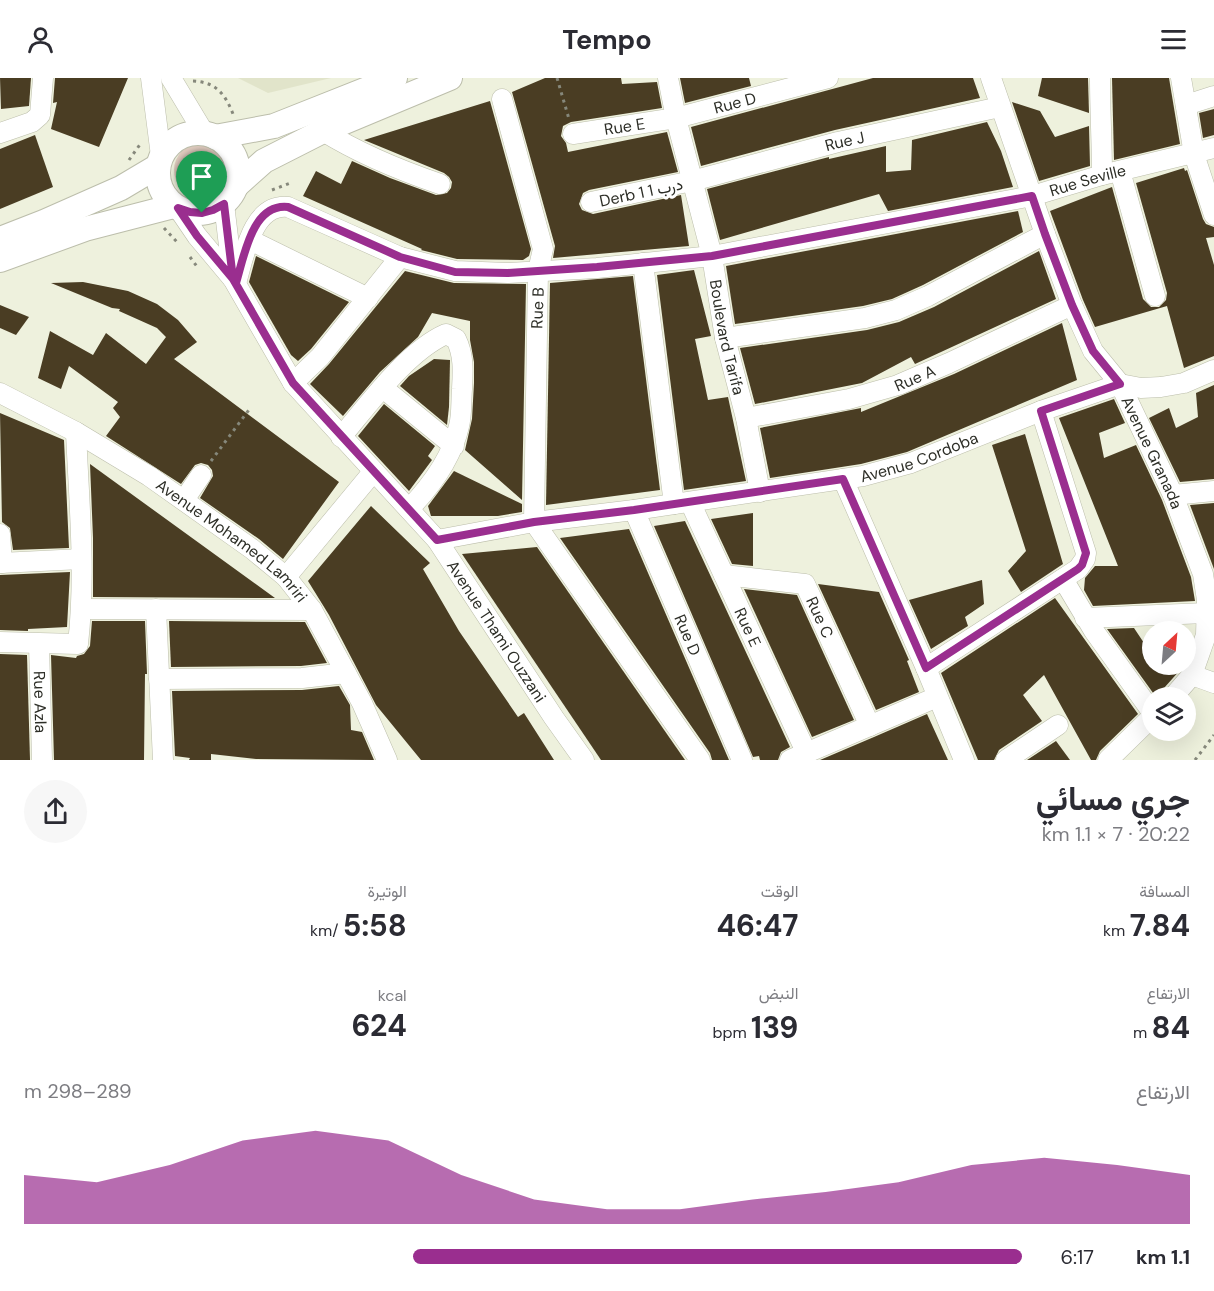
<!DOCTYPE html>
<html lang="ar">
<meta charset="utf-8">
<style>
body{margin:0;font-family:"DM Sans",Vazirmatn,sans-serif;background:#f7f7f7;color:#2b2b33;direction:rtl;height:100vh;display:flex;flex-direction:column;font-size:22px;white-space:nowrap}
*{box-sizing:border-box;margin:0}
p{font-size:20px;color:#7c7c81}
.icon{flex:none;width:33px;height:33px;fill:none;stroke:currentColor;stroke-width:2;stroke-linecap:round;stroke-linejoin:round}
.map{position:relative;height:682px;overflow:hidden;direction:ltr}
.drawer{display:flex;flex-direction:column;background:#fff;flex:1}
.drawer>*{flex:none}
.needle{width:39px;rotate:26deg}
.buttons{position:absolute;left:1142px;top:543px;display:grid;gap:12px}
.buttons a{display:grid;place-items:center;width:54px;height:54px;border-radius:50%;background:#fff;box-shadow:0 6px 24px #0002;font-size:30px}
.pin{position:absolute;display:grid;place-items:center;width:51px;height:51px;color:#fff;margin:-62px -26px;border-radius:50% 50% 50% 0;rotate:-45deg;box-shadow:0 0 6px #0007}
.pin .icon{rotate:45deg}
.round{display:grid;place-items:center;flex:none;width:63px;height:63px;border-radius:32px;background:#f7f7f7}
.summary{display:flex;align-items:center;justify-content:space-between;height:102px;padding:0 24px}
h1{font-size:33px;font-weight:700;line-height:45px}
.metrics{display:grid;grid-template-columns:repeat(3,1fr);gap:9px;height:102px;padding:6px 24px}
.metrics div{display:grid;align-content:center}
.metrics b{font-size:30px;font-weight:700}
.metrics small{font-size:16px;font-weight:400}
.metrics p{font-size:16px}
.chart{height:168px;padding:12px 24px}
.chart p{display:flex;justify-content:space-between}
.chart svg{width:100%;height:108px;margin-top:6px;fill:#9a2e8f;opacity:.7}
ul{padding:0 24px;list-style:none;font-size:20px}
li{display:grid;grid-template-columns:96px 72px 1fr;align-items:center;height:45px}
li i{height:15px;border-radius:8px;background:#9a2e8f}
header{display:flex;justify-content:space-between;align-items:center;height:78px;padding:0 24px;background:#fff;font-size:27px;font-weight:700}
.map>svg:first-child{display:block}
.built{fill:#e1e4ca}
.green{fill:#e0ccbf}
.building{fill:#4a3d23}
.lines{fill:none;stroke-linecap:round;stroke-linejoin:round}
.minor-casing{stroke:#bcbeab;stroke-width:21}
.major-casing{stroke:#bcbeab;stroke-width:26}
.path{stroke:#86887b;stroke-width:3;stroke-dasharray:3 4.5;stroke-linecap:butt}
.minor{stroke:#fff;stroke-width:20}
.major{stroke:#fff;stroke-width:24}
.route-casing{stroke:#fff;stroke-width:12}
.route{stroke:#9a2e8f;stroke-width:8}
.labels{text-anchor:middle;stroke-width:6;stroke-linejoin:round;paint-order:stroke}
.street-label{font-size:16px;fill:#2d2e27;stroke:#fff}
</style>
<header><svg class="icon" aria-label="menu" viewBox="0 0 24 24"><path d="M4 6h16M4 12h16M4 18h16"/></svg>Tempo<svg class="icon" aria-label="person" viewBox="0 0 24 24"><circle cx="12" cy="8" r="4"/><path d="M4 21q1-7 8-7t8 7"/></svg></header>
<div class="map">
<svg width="1214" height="682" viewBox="0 0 1214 682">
<rect width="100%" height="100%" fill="#eef1dd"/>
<path class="built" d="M238 0H331L268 15Z"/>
<circle class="green" cx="200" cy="92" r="26"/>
<g class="building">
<path d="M0 0H31L29 28 1 31Z"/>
<path d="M55 0H128L99 69 51 51 57 24 53 25Z"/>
<path d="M545 0H621L622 6 657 4 662 30 571 44 563 48 561 58 566 65 568 74 667 54 678 94 589 112 583 115 579 126 582 132 593 136 681 117 689 168 553 180 555 168 512 14Z"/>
<path d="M680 0H749L751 8 685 25Z"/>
<path d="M873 0H973L980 20 835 52 701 88 691 49Z"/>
<path d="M1042 0H1088L1089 35 1038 18Z"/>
<path d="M1112 0H1169L1180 66 1114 82Z"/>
<path d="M490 23 531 171 529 178 523 182 457 181 421 172 422 171 303 118 316 93 341 106 352 83 390 100 436 117 447 115 451 110 452 104 449 99 444 95 364 62Z"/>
<path d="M1012 24 1040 33 1055 59 1089 48 1090 88 1039 103Z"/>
<path d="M1214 31V57L1203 60 1199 35Z"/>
<path d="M987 44 1001 73 1013 109 888 133 879 116 720 162 707 111 829 79V81L886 68V94L911 92 912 62Z"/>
<path d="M35 57 53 109 0 131V71Z"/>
<path d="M1184 90 1185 93 1187 92 1203 141 1206 146 1214 149V159L1206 160 1214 187V278L1184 290 1167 228 1095 249 1083 222 1050 133 1112 109 1143 221 1151 229H1159L1166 222 1167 215 1136 105Z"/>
<path d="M1018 133 1023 154 923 207 892 221 863 228 735 246 726 188Z"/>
<path d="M1039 173 1056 221 915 286 911 279 862 305 755 326 740 270 867 252 899 244 934 229Z"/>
<path d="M256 178 349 224 311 271 298 283 291 277 249 204Z"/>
<path d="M694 192 711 258 695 261 708 322 728 319 746 403 684 412 657 197Z"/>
<path d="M405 193 454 205 526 206 522 422 465 372 472 341 474 305V284L470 262V243L432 235 418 259 380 294 343 338 310 306 329 286Z"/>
<path d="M633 198 660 412 546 427 550 205Z"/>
<path d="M83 204 128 213 157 226 178 242 197 264 174 281 339 404 283 481 259 461 200 420 213 398 212 392 208 387 201 385 195 387 181 406 106 358 120 339 113 330 118 324 69 288 61 311 38 300 50 253 93 277 106 255 146 286 166 259 157 250 119 233 120 231 112 230 51 205Z"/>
<path d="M0 227 29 239 16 257 0 250Z"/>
<path d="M1062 245 1077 302 907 374 861 386 770 400 760 350 861 330V334L954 296Z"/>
<path d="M434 281 450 282 449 329 447 347 400 308 409 298Z"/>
<path d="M1214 307V401L1180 404 1149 340 1169 330 1176 350 1198 339 1196 315Z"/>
<path d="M1114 321 1125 345 1099 355 1104 380 1136 367 1162 422 1191 499 1195 523 1093 528 1084 512 1085 500 1095 488H1118L1059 340Z"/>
<path d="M384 326 435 368 428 378 432 382 409 413 358 358Z"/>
<path d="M0 335 64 362 69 470 13 472 10 450 2 444Z"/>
<path d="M1025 356 1063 486 1021 514 1008 493 1026 473 992 367Z"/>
<path d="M90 386 275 520 93 519V460Z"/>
<path d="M454 393 522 426V434L498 438H431L428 428Z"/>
<path d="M1214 425V491L1190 427Z"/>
<path d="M371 428 430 485 423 491 459 553 518 639 524 635 554 682H421L376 627 329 537 308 503Z"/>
<path d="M753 435V488L732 486 711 441Z"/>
<path d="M685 443 790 669 781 674 778 682H760L759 678 753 679 654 448Z"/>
<path d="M629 451 729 682H712L710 675 560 460Z"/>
<path d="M537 469 685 682H601L462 476Z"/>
<path d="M70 494 67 549 28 551V553L0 552V497Z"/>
<path d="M982 502 984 526 965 539 968 548 931 571 909 522Z"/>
<path d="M818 506 879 514 909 582 907 583 919 614 876 632Z"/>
<path d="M744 511 797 517 854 642 812 659Z"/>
<path d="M1055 520 1138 636 1100 673 1096 682H1091L1044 597 1023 617 1042 643 999 672 994 682H978L941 595Z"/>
<path d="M92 543H145L147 596H145L144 682H54L51 577 76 580 77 578 84 576 90 568Z"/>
<path d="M169 543 305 544 327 585 301 588 171 589Z"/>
<path d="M1134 550 1152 577V586H1183L1181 591 1156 619 1107 551Z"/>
<path d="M0 576 27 577 30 682H0Z"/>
<path d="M339 608 350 627 351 652 362 654 374 682 256 681 211 676V682H189L190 680 175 678 172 613 302 612Z"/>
<path d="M927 636 948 682H820L874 659Z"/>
<path d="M1056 663 1070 682H1027Z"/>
</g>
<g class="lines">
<defs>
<g id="minor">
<path d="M151 0 161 78"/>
<path d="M171 0 204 55"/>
<path id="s1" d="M668 0 676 40 712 178 725 260 746 340 760 414"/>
<path id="s2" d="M991 0 1045 156 1072 227 1093 273 1120 306 1173 417 1203 496 1207 522 1206 557 1192 597 1172 620"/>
<path d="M1100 0C1100 33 1102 65 1102 97"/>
<path d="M1181 0 1194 76 1214 137"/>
<path d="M502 21 543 171 538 193 534 444 700 682"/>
<path d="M1186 27 1214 18"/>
<path d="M323 53C360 76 399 92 440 106"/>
<path d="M0 55 32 44 40 37 43 0"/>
<path id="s3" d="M573 56 676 40 828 0"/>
<path d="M1120 93 1155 218"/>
<path id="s4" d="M591 124 692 103 838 64 1000 29"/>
<path d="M224 126 233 201"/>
<path id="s5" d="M178 130 197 158 233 201 293 305 437 462 554 640 584 682"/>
<path d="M250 162 368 220"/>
<path d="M643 185 674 426"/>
<path id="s6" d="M236 205C244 179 252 125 288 129L400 179 455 193 508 195 597 190 712 178 1032 118 1102 97 1214 70"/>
<path d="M725 260 865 240 896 232 928 218 1045 156"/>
<path d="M293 305 320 279 400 179"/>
<path d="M383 310 454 368"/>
<path id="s7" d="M0 315 76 354 149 398 252 471 286 499 312 532 362 625 387 682"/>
<path id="s8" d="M746 340 849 321 898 307 949 285 1072 227"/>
<path d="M341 359C368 327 407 273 446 256L456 261C464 277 463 293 462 311 461 323 462 337 459 348 452 380 431 408 409 431"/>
<path d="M843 401 926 590 964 682"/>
<path d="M1173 417 1214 413"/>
<path d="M184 422 201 397"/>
<path id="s9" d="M690 424 807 676"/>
<path id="s10" d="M634 432 742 682"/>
<path d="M0 456 2 485"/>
<path id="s11" d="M437 462 534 444 634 432 863 398 911 385 1041 333 1120 306 1141 310 1161 309 1184 305 1214 292"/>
<path d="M0 485 81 481"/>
<path id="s12" d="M724 497 805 506 870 648"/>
<path d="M286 499 373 394"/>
<path d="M1063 501 1094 553 1152 634"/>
<path d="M82 531 312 532"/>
<path d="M156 531 163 682"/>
<path d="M1085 540 1206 535"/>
<path d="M0 564 78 566C86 496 79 424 76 354"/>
<path id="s13" d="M39 566 42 682"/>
<path d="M926 590 1078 491 1085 481 1086 475 1041 333"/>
<path d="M1192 597 1214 605"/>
<path d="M159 601 302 600 346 595"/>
<path d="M790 682 937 619"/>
<path d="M1006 682 1058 647"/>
<path d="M1108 682 1152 639"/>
</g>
<g id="major">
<circle cx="198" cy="95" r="40"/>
<path d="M215 59 274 48 395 0"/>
<path d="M236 108 264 83 323 53 450 0"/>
<path d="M0 161 44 144 121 110 158 88"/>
<path d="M0 182 85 151 174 128"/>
</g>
</defs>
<use href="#minor" class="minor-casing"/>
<use href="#major" class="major-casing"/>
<g class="path">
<path d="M557 0 569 41"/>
<path d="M193 3C216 4 225 16 233 36"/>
<path d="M129 82 141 65"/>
<path d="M272 112 293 104"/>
<path d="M164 150 178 165"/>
<path d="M190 179 198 190"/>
<path d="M211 383 251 329"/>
<path d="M1195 682 1214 657"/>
</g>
<use href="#minor" class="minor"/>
<use href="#major" class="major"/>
</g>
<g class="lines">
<defs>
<path id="route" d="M202 135 213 132 224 126 233 201 293 305 437 462 534 444 634 432 843 401 926 590 1078 491 1082 487 1086 475 1041 333 1120 306 1093 273 1072 227 1045 156 1032 118 712 178 597 189 508 195 455 194 400 179 288 129C252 125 244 179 236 205L233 201 197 158 178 130 190 134 202 135"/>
</defs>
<use href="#route" class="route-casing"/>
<use href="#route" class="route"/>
</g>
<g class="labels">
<g class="street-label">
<text dy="6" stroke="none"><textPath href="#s3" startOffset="165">Rue D</textPath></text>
<text dy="6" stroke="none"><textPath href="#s3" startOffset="52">Rue E</textPath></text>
<text dy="6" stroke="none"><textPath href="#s4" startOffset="261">Rue J</textPath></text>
<text dy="6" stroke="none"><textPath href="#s6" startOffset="921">Rue Seville</textPath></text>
<text transform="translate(641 114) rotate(-12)" y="6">Derb 1 درب 1</text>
<text transform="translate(537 230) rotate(-88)" y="6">Rue B</text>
<text dy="6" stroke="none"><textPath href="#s1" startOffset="266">Boulevard Tarifa</textPath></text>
<text dy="6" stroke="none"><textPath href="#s8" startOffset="174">Rue A</textPath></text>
<text dy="6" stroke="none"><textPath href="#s2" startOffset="410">Avenue Granada</textPath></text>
<text dy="6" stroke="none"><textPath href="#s11" startOffset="490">Avenue Cordoba</textPath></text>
<text dy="6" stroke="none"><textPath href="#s7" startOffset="276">Avenue Mohamed Lamriri</textPath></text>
<text dy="6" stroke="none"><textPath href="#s12" startOffset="118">Rue C</textPath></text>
<text dy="6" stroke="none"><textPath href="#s9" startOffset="138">Rue E</textPath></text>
<text dy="6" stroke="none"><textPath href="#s5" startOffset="532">Avenue Thami Ouzzani</textPath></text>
<text dy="6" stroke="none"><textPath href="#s10" startOffset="136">Rue D</textPath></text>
<text dy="6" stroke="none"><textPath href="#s13" startOffset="58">Rue Azla</textPath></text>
</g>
</g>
</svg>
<div class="buttons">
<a><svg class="needle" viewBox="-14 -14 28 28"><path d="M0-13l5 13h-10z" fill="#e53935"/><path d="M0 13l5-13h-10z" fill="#7c7c81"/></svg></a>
<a><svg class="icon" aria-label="layers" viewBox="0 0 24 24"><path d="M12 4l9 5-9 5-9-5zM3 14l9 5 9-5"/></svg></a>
</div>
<div class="pin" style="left:202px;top:135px;background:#1e9e55"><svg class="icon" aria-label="arrive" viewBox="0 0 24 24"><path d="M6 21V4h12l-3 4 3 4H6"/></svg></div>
</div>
<section class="drawer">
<div class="summary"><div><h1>جري مسائي</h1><p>20:22 · 7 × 1.1 km</p></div><a class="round"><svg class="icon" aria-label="share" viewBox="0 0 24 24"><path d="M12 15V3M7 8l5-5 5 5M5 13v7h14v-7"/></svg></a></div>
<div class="metrics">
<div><p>المسافة</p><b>7.84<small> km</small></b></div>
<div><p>الوقت</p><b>46:47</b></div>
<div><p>الوتيرة</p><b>5:58<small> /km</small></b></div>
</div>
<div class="metrics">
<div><p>الارتفاع</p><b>84<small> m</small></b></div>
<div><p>النبض</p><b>139<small> bpm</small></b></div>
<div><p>kcal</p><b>624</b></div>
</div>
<div class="chart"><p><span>الارتفاع</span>289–298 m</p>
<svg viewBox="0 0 160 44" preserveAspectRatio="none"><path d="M0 44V24L10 27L20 20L30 10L40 6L50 10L60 24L70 34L80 38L90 38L100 34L110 31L120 27L130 20L140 17L150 20L160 24V44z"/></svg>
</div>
<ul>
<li><b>1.1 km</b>6:17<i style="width:61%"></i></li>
</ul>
</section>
